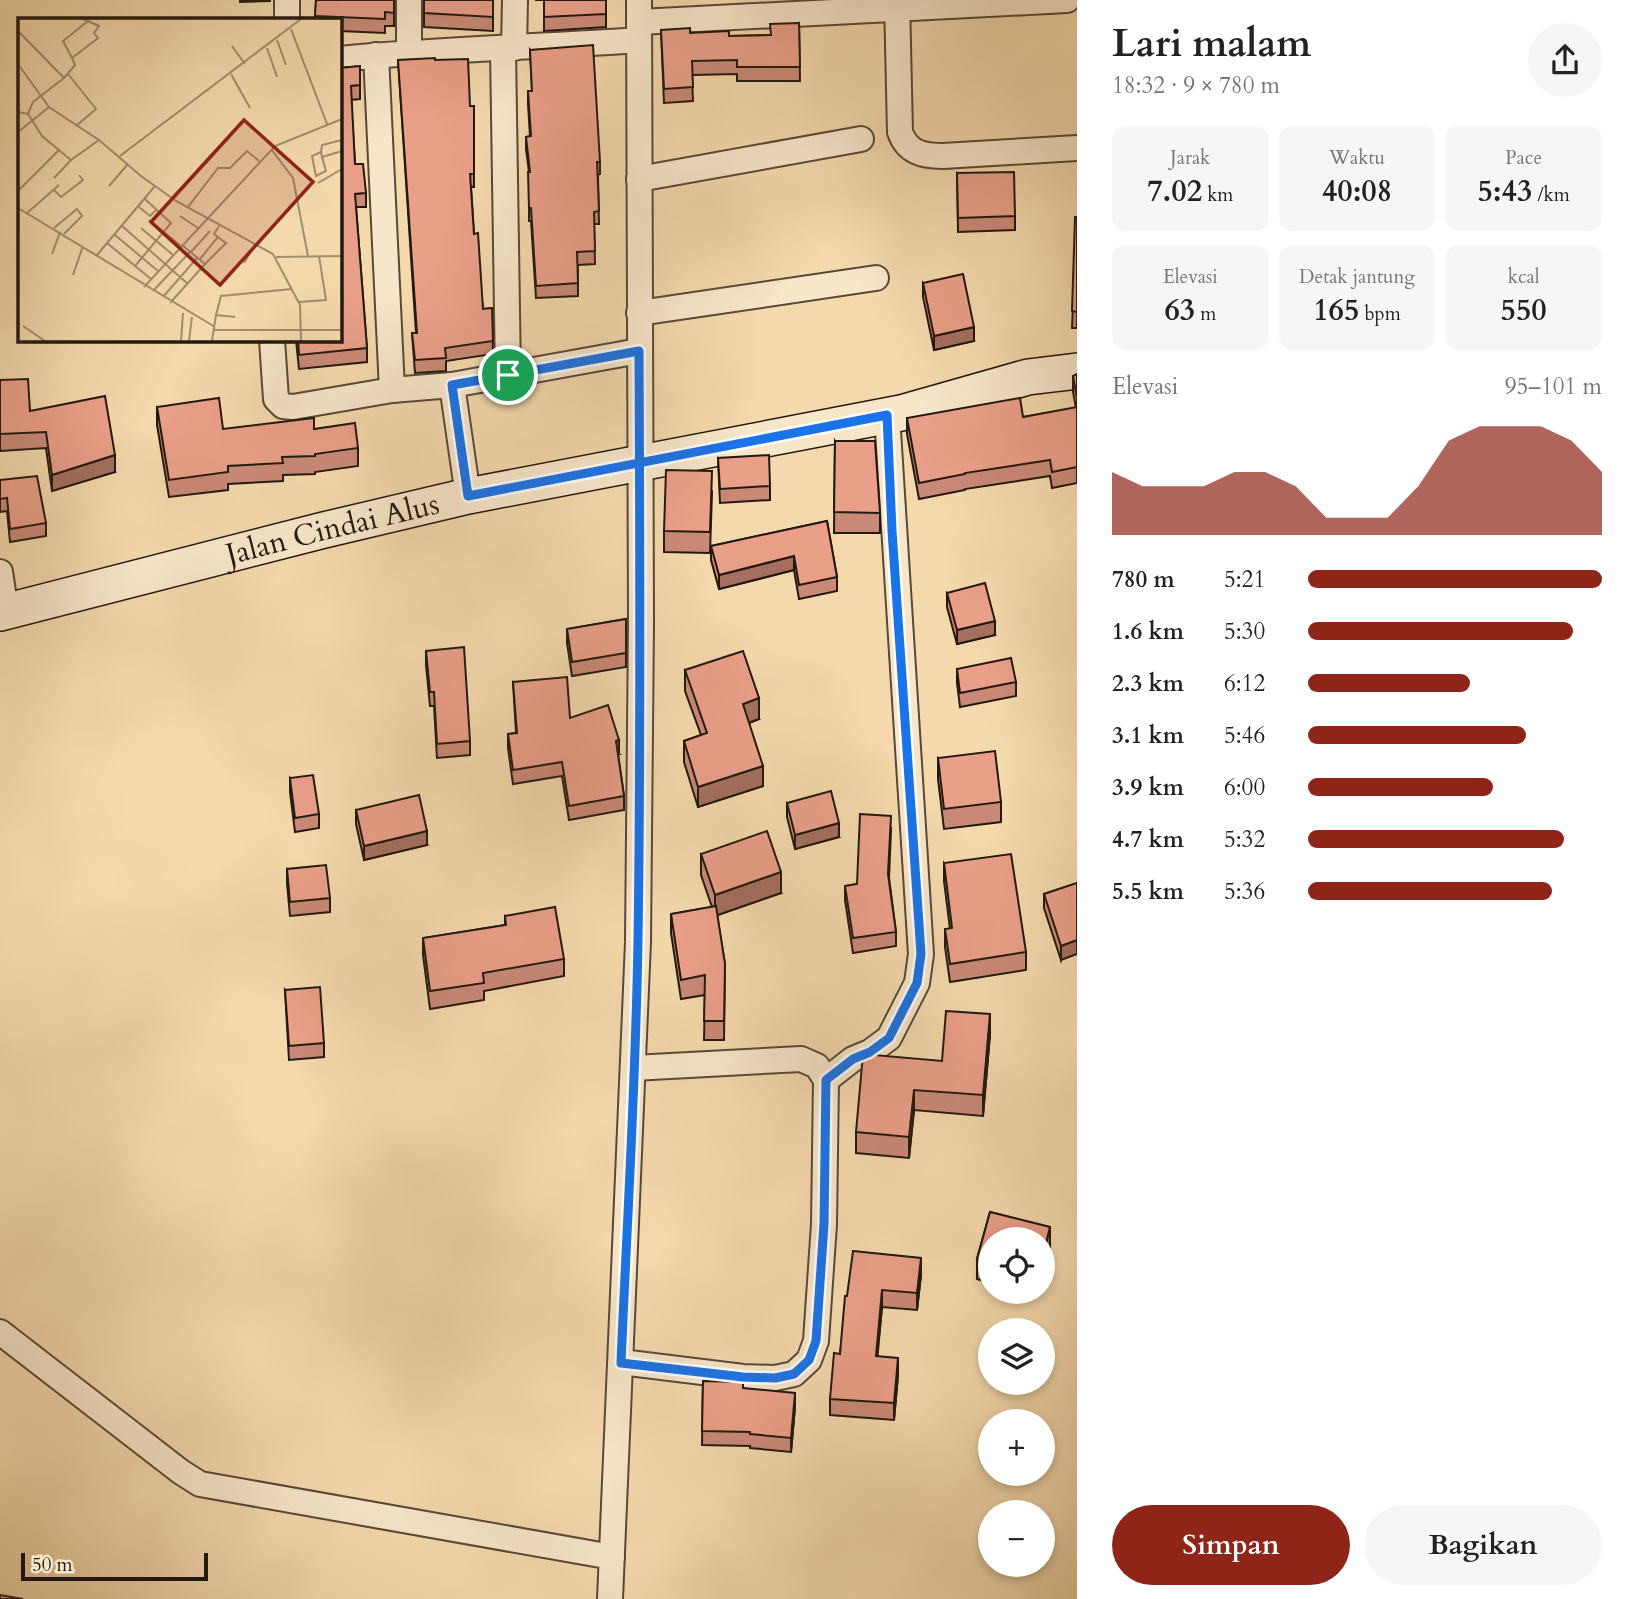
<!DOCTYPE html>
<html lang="id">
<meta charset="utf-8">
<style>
body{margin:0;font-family:Cardo,serif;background:#f6f6f6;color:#222;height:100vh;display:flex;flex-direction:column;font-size:26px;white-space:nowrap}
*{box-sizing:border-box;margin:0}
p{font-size:23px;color:#767676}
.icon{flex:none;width:38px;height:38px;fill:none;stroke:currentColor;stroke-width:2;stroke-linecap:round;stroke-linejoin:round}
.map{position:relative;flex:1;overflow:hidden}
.sheet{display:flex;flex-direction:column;background:#fff;width:560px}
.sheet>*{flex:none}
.buttons{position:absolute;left:978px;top:1227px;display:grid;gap:14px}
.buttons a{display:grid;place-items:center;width:77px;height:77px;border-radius:50%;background:#fff;box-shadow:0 4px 10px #0003;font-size:35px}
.scale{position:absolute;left:21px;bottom:18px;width:187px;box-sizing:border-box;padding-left:7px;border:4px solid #231910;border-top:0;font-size:19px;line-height:24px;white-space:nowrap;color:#231910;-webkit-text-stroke:5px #f8e6ca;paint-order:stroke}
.pin{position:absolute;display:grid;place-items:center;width:60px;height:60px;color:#fff;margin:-30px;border:4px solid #fff;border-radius:50%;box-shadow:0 2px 7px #0007}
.round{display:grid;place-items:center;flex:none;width:74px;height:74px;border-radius:37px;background:#f6f6f6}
.overview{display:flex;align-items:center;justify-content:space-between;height:119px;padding:0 35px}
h1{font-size:38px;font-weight:700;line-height:52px}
.stats{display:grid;grid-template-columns:repeat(3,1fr);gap:10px;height:119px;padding:7px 35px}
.stats div{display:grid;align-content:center;border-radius:14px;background:#f6f6f6;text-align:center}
.stats b{font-size:30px;font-weight:700}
.stats small{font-size:19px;font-weight:400}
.stats p{font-size:19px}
.chart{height:196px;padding:14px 35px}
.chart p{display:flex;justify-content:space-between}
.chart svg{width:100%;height:126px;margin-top:7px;fill:#8f2418;opacity:.7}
.action{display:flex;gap:14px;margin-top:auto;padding:14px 35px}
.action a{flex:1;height:80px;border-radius:42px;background:#8f2418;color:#fff;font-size:28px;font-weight:700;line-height:80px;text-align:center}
.action a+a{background:#f6f6f6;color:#222}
ul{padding:0 35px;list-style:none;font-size:23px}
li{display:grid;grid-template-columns:112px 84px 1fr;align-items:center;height:52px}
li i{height:18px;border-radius:9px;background:#8f2418}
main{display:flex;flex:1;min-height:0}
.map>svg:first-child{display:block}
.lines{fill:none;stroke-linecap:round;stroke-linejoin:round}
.street-casing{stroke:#574937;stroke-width:28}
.secondary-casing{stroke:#231910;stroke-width:38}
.street{stroke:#f8e6ca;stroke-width:24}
.secondary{stroke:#f8e6ca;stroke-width:35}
.wall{fill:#c98976;stroke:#231910;stroke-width:2}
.shaded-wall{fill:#a46f60;stroke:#231910;stroke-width:2}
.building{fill:#ea9f89;stroke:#231910;stroke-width:2}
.route-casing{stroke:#fff;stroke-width:14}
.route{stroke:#1a73e8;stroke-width:9}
.labels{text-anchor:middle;stroke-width:6;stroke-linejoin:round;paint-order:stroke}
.street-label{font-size:30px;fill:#231910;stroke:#f8e6ca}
.inset-road{fill:none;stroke:#a08c6e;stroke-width:2}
.view{fill:#8f2418;fill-opacity:0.15;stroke:#8f2418;stroke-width:3.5}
.inset-edge{fill:none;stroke:#231910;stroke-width:3.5}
</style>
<main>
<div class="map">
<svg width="1077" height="1599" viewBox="0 0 1077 1599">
<rect width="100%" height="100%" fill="#f4d9ad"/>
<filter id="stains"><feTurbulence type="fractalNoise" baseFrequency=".00286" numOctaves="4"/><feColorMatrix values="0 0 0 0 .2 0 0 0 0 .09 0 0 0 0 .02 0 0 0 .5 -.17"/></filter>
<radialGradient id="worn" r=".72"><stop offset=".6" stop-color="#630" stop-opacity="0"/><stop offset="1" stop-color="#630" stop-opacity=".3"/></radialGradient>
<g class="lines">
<defs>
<g id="street">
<path d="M409 0V52"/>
<path d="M897 0 900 132C907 152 922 156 943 156L1077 148"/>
<path d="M287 19V0"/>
<path d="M639 22 1067 0"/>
<path d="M514 48 515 0"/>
<path d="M503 49 508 375"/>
<path d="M376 55 392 390 452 385 468 496"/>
<path d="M340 59C439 49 539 47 639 40"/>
<path d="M639 179 861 139"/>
<path d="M639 313 876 278"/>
<path d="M272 340 276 399 283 406 293 407 392 390"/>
<path d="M452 385 639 351"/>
<path d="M0 572 6 611"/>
<path d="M826 1080 853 1059 870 1052 889 1038 917 983 921 954 887 415"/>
<path d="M0 1332 181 1472 200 1484 612 1557"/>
<path d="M621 1362 743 1377 775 1378 794 1374 809 1360 816 1341 824 1224 826 1080 817 1066 801 1059 633 1068"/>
<path d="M610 1599 638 942 641 623 639 0"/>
</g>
<g id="secondary">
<path id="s1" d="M0 613 324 530 468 496 901 413 1028 377 1077 371"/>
</g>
</defs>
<use href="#street" class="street-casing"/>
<use href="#secondary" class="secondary-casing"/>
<use href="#street" class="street"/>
<use href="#secondary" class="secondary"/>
</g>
<g class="wall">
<path d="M240 0H270V1L240 2Z"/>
<path d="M316 0H394V26H385V33L340 31V19H315Z"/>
<path d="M424 0H493V31L424 27Z"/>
<path d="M535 0H606V27L544 31V0Z"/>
<path d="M799 23 800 81H737V74L692 75 693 101 664 103 661 30 729 36 771 35Z"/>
<path d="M530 50 600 162V174L598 175 599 224H594L595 264 578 265V296L536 298 531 221H529V172L526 149V137L530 136 528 104V91H532Z"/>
<path d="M398 60H435L470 106H474V187H471L474 234 483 309 492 308 493 354 446 361V371L415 373 412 333H416Z"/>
<path d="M360 66V99L351 100 355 164 366 193V207H356L367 348V362L299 369 296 340H340V68Z"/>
<path d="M957 173 1015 216V230L958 232Z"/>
<path d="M1077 217V328H1072Z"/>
<path d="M923 283 974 341 934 350 923 297Z"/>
<path d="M1077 374V483L1052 488 1050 476 965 489V490L919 499 907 434V418L1023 417 1076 408 1073 392V376Z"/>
<path d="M0 380 30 411 115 472 52 491 46 448 0 451Z"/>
<path d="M157 407 223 429H314L358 448V466L315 472V474L283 475V481L228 484V490L169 497 157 425Z"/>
<path d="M835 441 880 513V533H834Z"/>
<path d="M718 458 770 486V500L720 503Z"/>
<path d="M0 480 46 523V536L10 542 7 511 0 512Z"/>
<path d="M712 492 710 553 664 552V531Z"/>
<path d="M827 521 837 577V591L799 599 794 570 719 589 711 560V546Z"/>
<path d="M947 593 995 635 957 644 947 607Z"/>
<path d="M626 619V667L572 676 567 643V629Z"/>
<path d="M426 651 470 741V755L437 758 434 706H430L426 665Z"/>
<path d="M957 669 1016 682V696L960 707 957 683Z"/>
<path d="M685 670 759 719 749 723 763 786 698 807 684 762V741L701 735 685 691Z"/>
<path d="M513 682 570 718 619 754H618L624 796V810L569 820 562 776 513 784 508 748V734L516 733Z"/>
<path d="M938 758 1001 802V822L944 829 938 779Z"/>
<path d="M290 778 319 814V828L295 832 290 792Z"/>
<path d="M787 803 839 837 795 849 787 817Z"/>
<path d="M356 810 427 845 364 860 356 824Z"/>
<path d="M891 830 889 878 896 932V946L853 953 845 900V886L857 884Z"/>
<path d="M701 854 781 893 717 915 725 964 724 1040H704L705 995 681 999 671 933V914L712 907 701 875Z"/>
<path d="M944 863 1026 952V970L950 982 945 947V929H950L944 881Z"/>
<path d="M287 869 330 898V912L290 916 287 883Z"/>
<path d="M1077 883 1061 960 1044 908V894Z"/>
<path d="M505 916 564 959V976L484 991V1000L430 1009 423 955V938L505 925Z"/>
<path d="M285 990 324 1043V1057L289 1060Z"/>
<path d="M990 1034 983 1116 914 1110 909 1158 856 1153V1132L942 1061Z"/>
<path d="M990 1212 1050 1227V1248L1043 1275V1239H990V1283L977 1279V1259Z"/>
<path d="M921 1275 917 1310 882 1307 877 1356 898 1375 894 1420 830 1415V1399L840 1354 847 1296Z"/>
<path d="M1024 1292H1039L1038 1295Z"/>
<path d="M703 1381 743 1388 795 1407 791 1452 750 1448V1446L702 1445Z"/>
</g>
<g class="shaded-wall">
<path d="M974 327V341L934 350V336Z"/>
<path d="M115 455V472L52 491V475Z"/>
<path d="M794 556V570L719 589V575Z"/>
<path d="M995 621V635L957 644V630Z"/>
<path d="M759 698V719L743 725V704Z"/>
<path d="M619 740V754L616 755V741Z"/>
<path d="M763 766V786L698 807V787Z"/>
<path d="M839 823V837L795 849V835Z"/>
<path d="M427 831V845L364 860V846Z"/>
<path d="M781 872V893L715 916V895Z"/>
<path d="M1077 940V954L1061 960V946Z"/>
<path d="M990 1014V1034L983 1116V1095Z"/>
<path d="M914 1090V1110L909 1158V1137Z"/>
<path d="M1050 1227V1248L1043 1275V1255Z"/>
<path d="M921 1258V1275L917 1310V1293Z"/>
<path d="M882 1290V1307L876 1373V1356Z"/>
<path d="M898 1358V1375L894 1420V1403Z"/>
<path d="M795 1393V1407L791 1452V1438Z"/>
</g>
<g class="building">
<path d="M316 0H394V13L385 12V19L315 16Z"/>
<path d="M424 0H493V17L424 13Z"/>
<path d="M544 0H606V14L544 17Z"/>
<path d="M799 23 800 67H737V60L692 61 693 87 664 89 661 30 690 28V33L729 31V36L771 35 770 24Z"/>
<path d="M593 45 600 162H597L599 211 594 212 595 251 577 252 578 283 536 286 531 208H529L528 172H530L526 137 531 136 528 91H532L530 50Z"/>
<path d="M435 58V60L468 59 470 106H474V174H470L474 234 478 233 483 309 492 308 493 341 445 348 446 358 415 360 412 333H417L398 60Z"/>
<path d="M360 66V85L351 86 355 164H363L366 193 355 194 367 348 299 355 298 340H340V68Z"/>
<path d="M1014 172 1015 216 958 218 957 173Z"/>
<path d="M1075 217H1077V312L1072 311Z"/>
<path d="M963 274 974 327 934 336 923 283Z"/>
<path d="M1077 374V398L1073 376Z"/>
<path d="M28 379 30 411 105 396 115 455 52 475 46 432 0 434V380Z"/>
<path d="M219 398 223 429 314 418V429L355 423 358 448 315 454V456L282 457 283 463 228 466V472L169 480 157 407Z"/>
<path d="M1020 398 1023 417 1077 407V467L1052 472 1050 460 965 473V474L919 483 907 418Z"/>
<path d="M835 441H875L880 513 834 512Z"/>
<path d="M769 455 770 486 720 489 718 458Z"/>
<path d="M666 470 712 471 710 532 664 531Z"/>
<path d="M37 476 46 523 10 529 7 498 0 499V480Z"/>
<path d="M827 521 837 577 799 585 794 556 719 575 711 546Z"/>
<path d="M985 583 995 621 957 630 947 593Z"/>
<path d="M626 619V653L572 662 567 629Z"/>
<path d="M464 647 470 741 437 744 434 692H430L426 651Z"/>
<path d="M743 651 759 698 743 704 763 766 698 787 684 741 707 733 685 670Z"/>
<path d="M1011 658 1016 682 960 693 957 669Z"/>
<path d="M567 677 570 718 608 705 619 740 616 741 624 796 569 806 562 762 513 770 508 734 517 733 513 682Z"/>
<path d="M995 751 1001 802 944 809 938 758Z"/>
<path d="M313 775 319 814 295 818 290 778Z"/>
<path d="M831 791 839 823 795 835 787 803Z"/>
<path d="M419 795 427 831 364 846 356 810Z"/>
<path d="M860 814 891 816 888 874 896 932 853 938 845 886 857 884Z"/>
<path d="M767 831 781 872 715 895 701 854Z"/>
<path d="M1011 854 1026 952 950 964 945 929 952 928 944 863Z"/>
<path d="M326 865 330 898 290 902 287 869Z"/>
<path d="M1077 883V940L1061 946 1044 894Z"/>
<path d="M716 906 725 964 724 1021H704L705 975 681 980 671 914Z"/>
<path d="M555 907 564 959 483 973 484 983 430 991 423 938 506 925 505 916Z"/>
<path d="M320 987 324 1043 289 1046 285 990Z"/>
<path d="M946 1011 990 1014 983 1095 914 1090 909 1137 856 1132 863 1054 942 1061Z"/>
<path d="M990 1212 1050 1227 1043 1255V1239H990V1262L977 1259Z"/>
<path d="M853 1251 921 1258 917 1293 882 1290 876 1356 898 1358 894 1403 830 1399 834 1353 840 1354 845 1296H847Z"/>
<path d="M703 1381 743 1382V1388L795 1393 791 1438 750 1434V1432L702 1431Z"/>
<path d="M0 1595 23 1599H0Z"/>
</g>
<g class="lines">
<defs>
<path id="route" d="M508 375 639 351C640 547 641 743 638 939 636 1080 627 1222 621 1363L743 1377 775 1378 794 1374 809 1360 816 1341 824 1224 826 1080 853 1059 870 1052 889 1038 917 983 921 954 892 531 887 415 468 496 452 385 508 375"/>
</defs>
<use href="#route" class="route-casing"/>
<use href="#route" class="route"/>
</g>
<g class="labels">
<g class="street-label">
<text dy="10" stroke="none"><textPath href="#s1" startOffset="343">Jalan Cindai Alus</textPath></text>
</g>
</g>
<g transform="translate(18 18)">
<rect width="324" height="324" fill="#f4d9ad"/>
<path class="inset-road" d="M273 11 309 106M0 13 46 60 15 84 10 96M259 22 268 47M214 28 227 46M249 30 259 59M54 40 45 23 70 3M0 46 31 89 81 122 123 158 158 183 255 236 282 287 283 323M50 56 78 91 58 108M213 56 232 90M46 60 57 47 54 40 80 20 76 15 81 8 65 1M0 94 10 96 24 118 53 142 81 122M0 114 31 89M324 122 304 127 303 134 304 139 324 133M253 131 275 160 290 238M303 134 294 138 298 158 308 153 304 139M102 138 283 1M36 160 53 142M300 165 324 151M91 168 110 146M36 172 43 179 65 162 61 157M0 173 41 132M121 189 132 198 138 192M170 189 200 150H212L229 133 241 143M0 190 197 309M9 195 41 167M162 198 180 210M131 202 163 228M104 208 170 266M36 210 59 191 64 198 46 216M123 210 155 237M97 217 140 253M89 225 133 261M173 234 192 213M34 236 42 214M79 237 137 168M258 239 324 238M182 241 200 219 196 216 201 208M226 245 237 227M187 246 208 225 200 219M117 248 153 205 127 181M55 257 65 228M126 269 257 128 324 101M135 273 172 234M145 279 179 240M281 284 308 282 301 238M152 285 187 246 164 227M198 297 203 278 273 271M5 308 27 323M196 312H324M163 323 165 295M171 323 174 299M194 323 198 297 217 299"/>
<path class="view" d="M226 102 295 164 202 267 133 204Z"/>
<rect width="324" height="324" class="inset-edge"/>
</g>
<rect width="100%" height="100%" filter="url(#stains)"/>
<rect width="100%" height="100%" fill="url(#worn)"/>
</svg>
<div class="buttons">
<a><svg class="icon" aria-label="locate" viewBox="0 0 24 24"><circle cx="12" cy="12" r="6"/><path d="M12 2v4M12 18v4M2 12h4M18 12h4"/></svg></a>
<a><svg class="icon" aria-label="layers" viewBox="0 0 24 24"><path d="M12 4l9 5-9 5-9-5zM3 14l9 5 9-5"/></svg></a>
<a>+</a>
<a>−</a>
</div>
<div class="scale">50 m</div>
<div class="pin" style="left:508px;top:375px;background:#1e9e55"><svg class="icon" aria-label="arrive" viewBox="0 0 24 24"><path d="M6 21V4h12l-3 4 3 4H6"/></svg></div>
</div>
<section class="sheet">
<div class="overview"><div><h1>Lari malam</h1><p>18:32 · 9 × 780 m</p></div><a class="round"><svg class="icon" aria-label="share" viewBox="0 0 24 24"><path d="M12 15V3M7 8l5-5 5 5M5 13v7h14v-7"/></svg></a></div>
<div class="stats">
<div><p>Jarak</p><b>7.02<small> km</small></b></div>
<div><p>Waktu</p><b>40:08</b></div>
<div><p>Pace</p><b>5:43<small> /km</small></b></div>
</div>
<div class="stats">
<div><p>Elevasi</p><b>63<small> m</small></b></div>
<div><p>Detak jantung</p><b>165<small> bpm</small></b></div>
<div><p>kcal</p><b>550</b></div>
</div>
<div class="chart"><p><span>Elevasi</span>95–101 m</p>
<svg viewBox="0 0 160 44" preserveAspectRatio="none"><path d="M0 44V22L10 27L20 27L30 27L40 22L50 22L60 27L70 38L80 38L90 38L100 27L110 11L120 6L130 6L140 6L150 11L160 22V44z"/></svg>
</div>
<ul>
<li><b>780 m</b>5:21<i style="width:100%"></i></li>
<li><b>1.6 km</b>5:30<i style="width:90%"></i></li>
<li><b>2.3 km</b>6:12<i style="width:55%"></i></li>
<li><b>3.1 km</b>5:46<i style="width:74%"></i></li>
<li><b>3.9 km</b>6:00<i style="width:63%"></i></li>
<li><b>4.7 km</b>5:32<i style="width:87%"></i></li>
<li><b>5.5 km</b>5:36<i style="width:83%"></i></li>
</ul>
<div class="action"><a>Simpan</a><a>Bagikan</a></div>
</section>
</main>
